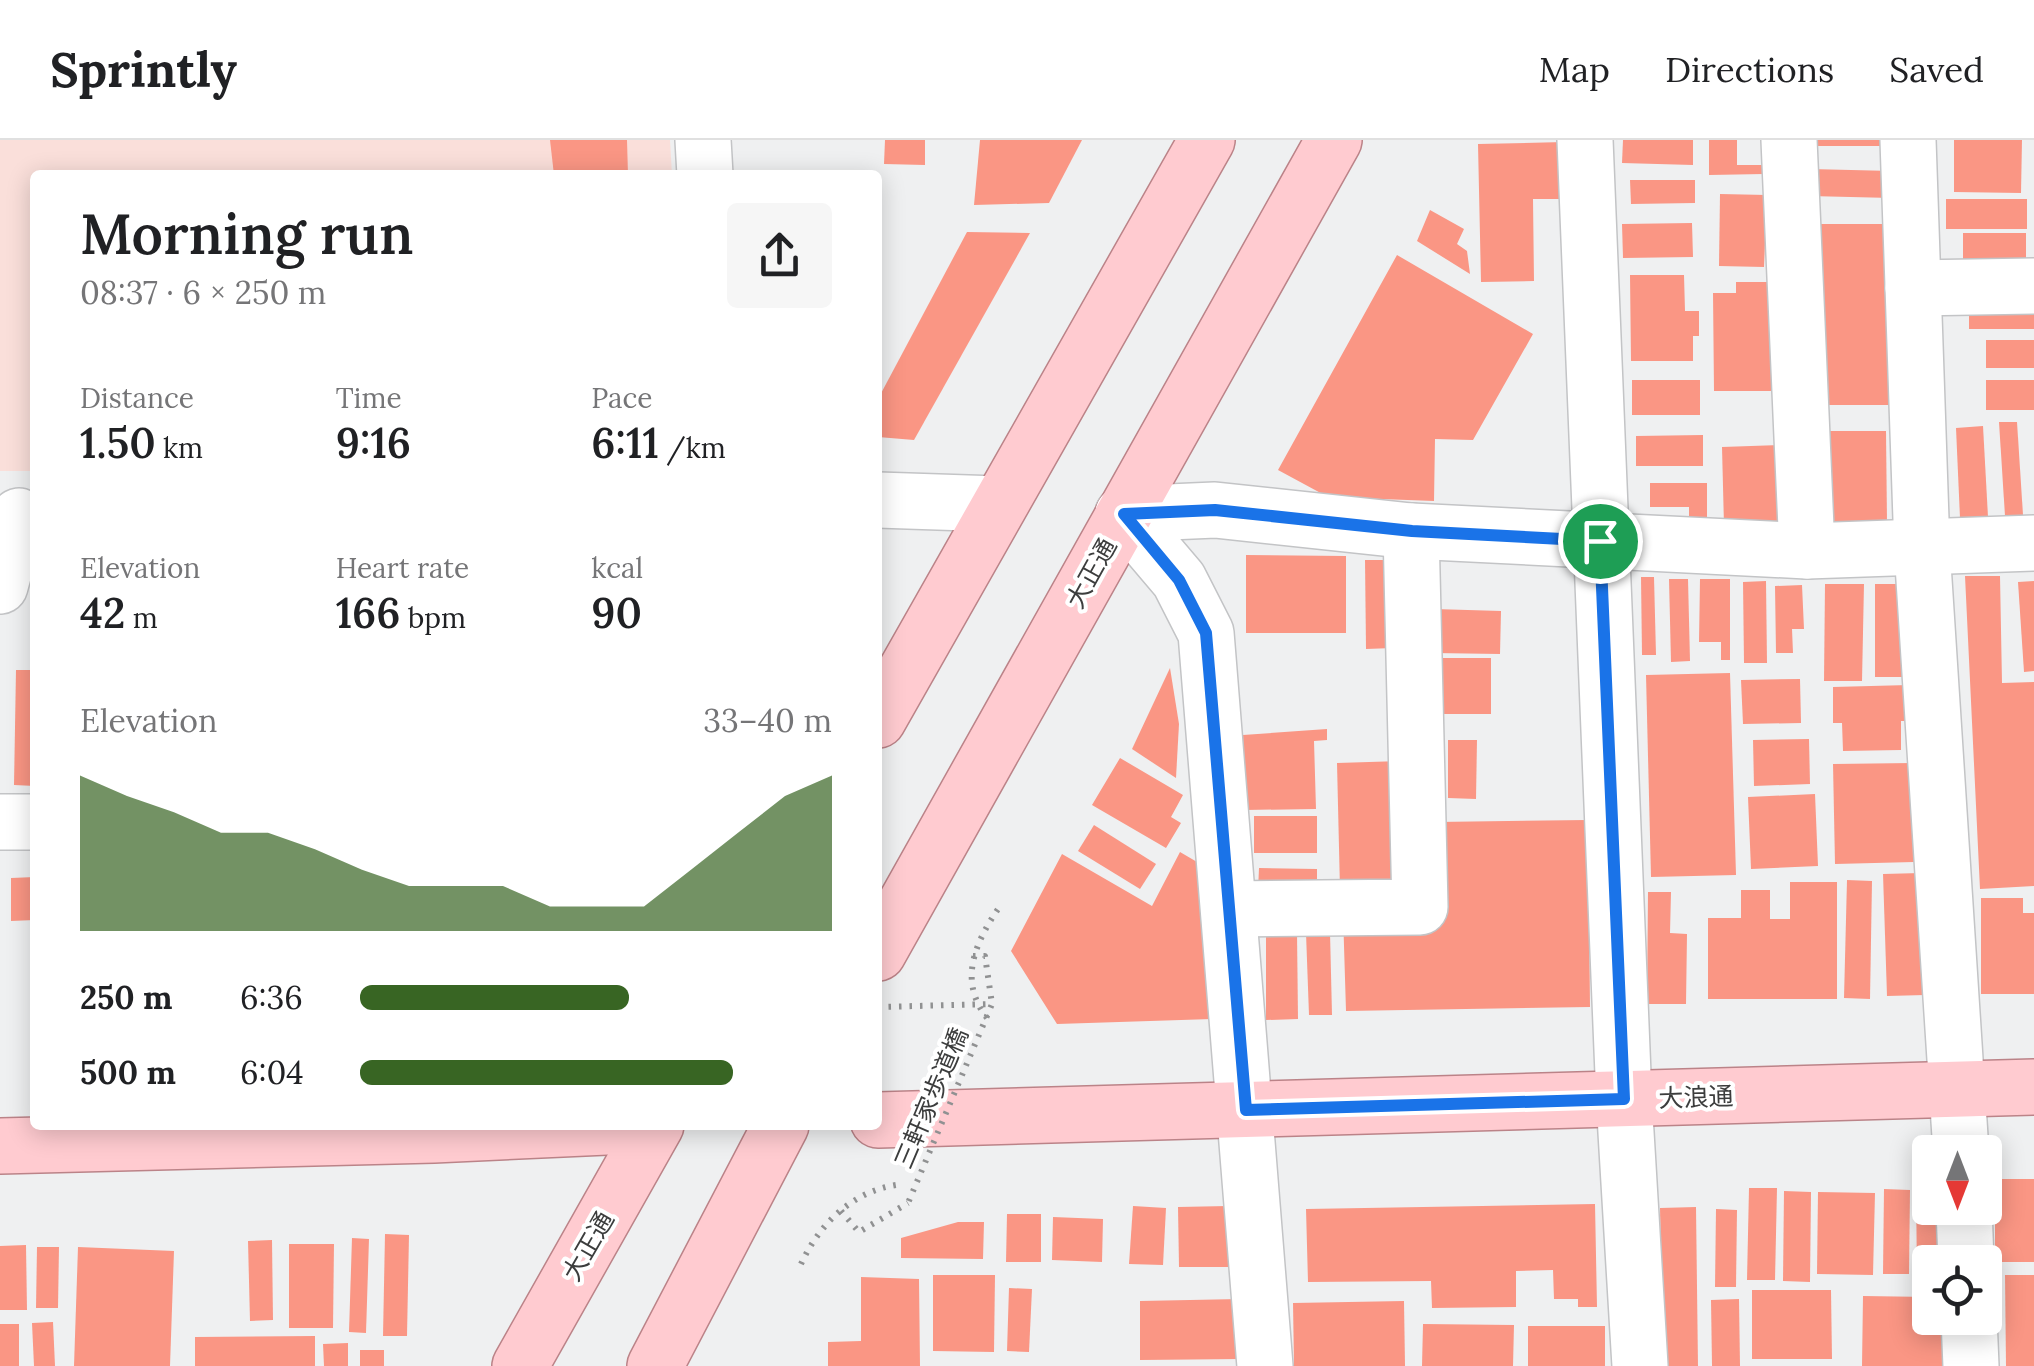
<!DOCTYPE html>
<meta charset="utf-8">
<style>
body{margin:0;font-family:Lora,"Noto Sans JP",serif;background:#f6f6f6;color:#202124;height:100vh;display:flex;flex-direction:column;font-size:38px;white-space:nowrap}
*{box-sizing:border-box;margin:0}
p{font-size:32px;color:#757577}
.icon{flex:none;width:55px;height:55px;fill:none;stroke:currentColor;stroke-width:2;stroke-linecap:round;stroke-linejoin:round}
.map{position:relative;flex:1;overflow:hidden}
.details{position:absolute;left:30px;top:30px;width:852px;height:960px;display:flex;flex-direction:column;background:#fff;border-radius:10px;box-shadow:0 5px 25px #0003}
.details>*{flex:none}
.needle{width:65px;rotate:180deg}
.tools{position:absolute;left:1912px;top:995px;display:grid;gap:20px}
.tools a{display:grid;place-items:center;width:90px;height:90px;border-radius:10px;background:#fff;box-shadow:0 5px 25px #0003;font-size:50px}
.pin{position:absolute;display:grid;place-items:center;width:85px;height:85px;color:#fff;margin:-42px;border:5px solid #fff;border-radius:50%;box-shadow:0 2px 10px #0007}
.round{display:grid;place-items:center;flex:none;width:105px;height:105px;border-radius:10px;background:#f6f6f6}
.head{display:flex;align-items:center;justify-content:space-between;height:170px;padding:0 50px}
h1{font-size:55px;font-weight:600;line-height:75px}
.figures{display:grid;grid-template-columns:repeat(3,1fr);gap:15px;height:170px;padding:10px 50px}
.figures div{display:grid;align-content:center}
.figures b{font-size:42px;font-weight:600}
.figures small{font-size:28px;font-weight:400}
.figures p{font-size:28px}
.chart{height:280px;padding:20px 50px}
.chart p{display:flex;justify-content:space-between}
.chart svg{width:100%;height:180px;margin-top:10px;fill:#386523;opacity:.7}
ul{padding:0 50px;list-style:none;font-size:32px}
li{display:grid;grid-template-columns:160px 120px 1fr;align-items:center;height:75px}
li i{height:25px;border-radius:12px;background:#386523}
header{display:flex;align-items:center;gap:60px;box-sizing:border-box;height:140px;padding:0 50px;background:#fff;border-bottom:2px solid #e0e0e0}
header strong{font-size:48px}
nav{display:flex;gap:55px;margin-inline-start:auto;font-size:35px}
.map>svg:first-child{display:block}
.education{fill:#fadfda}
.building{fill:#fa9684}
.lines{fill:none;stroke-linecap:round;stroke-linejoin:round}
.minor-casing{stroke:#c3c4c6;stroke-width:58}
.major-casing{stroke:#bb8388;stroke-width:58}
.path{stroke:#909192;stroke-width:6;stroke-dasharray:2.5 8;stroke-linecap:butt}
.minor{stroke:#fff;stroke-width:55}
.major{stroke:#ffcbd0;stroke-width:55}
.path-bridge{stroke:#909192;stroke-width:6;stroke-dasharray:2.5 8;stroke-linecap:butt}
.route-casing{stroke:#fff;stroke-width:20}
.route{stroke:#1a73e8;stroke-width:12}
.labels{text-anchor:middle;stroke-width:8;stroke-linejoin:round;paint-order:stroke}
.street-label{font-size:25px;fill:#3c3d3d;stroke:#fff}
</style>
<header>
<strong>Sprintly</strong>
<nav><a>Map</a><a>Directions</a><a>Saved</a></nav>
</header>
<div class="map">
<svg width="2034" height="1226" viewBox="0 0 2034 1226">
<rect width="100%" height="100%" fill="#eff0f1"/>
<path class="education" d="M0 0H670L672 35H35V331H0Z"/>
<g class="building">
<path d="M550 0H627L628 35H554Z"/>
<path d="M885 0H925V25L884 24Z"/>
<path d="M980 0H1082L1049 63 974 65Z"/>
<path d="M1623 0H1693V25L1622 23Z"/>
<path d="M1709 0H1737V25H1764V34L1709 35Z"/>
<rect x="1812" y="0" width="74" height="6"/>
<path d="M1954 0H2022L2021 53 1954 52Z"/>
<path d="M1564 2 1565 59H1533L1534 141 1481 142 1478 4Z"/>
<path d="M1810 29 1892 31V58L1809 56Z"/>
<path d="M1630 40H1695V63L1631 64Z"/>
<path d="M1720 54 1767 55 1764 127 1719 126Z"/>
<rect x="1946" y="59" width="81" height="30"/>
<path d="M1430 70 1464 89 1457 104 1467 111 1470 134 1417 101Z"/>
<path d="M1692 83 1693 117 1623 118 1622 84Z"/>
<rect x="1819" y="84" width="71" height="181"/>
<path d="M967 92 1030 93 914 300 878 297V259Z"/>
<rect x="1963" y="93" width="63" height="30"/>
<path d="M1397 115 1533 194 1473 300 1435 299 1434 361 1328 357 1278 330Z"/>
<path d="M1630 135H1684L1685 171H1699V196H1693V221H1631Z"/>
<path d="M1736 142H1777L1778 251H1714L1713 153H1736Z"/>
<rect x="1969" y="162" width="65" height="27"/>
<rect x="1986" y="200" width="48" height="28"/>
<rect x="1632" y="240" width="68" height="35"/>
<rect x="1986" y="240" width="48" height="30"/>
<path d="M1999 282H2017L2023 375 2005 376Z"/>
<path d="M1983 286 1988 377 1960 378 1956 288Z"/>
<path d="M1827 291H1886L1887 382 1829 383Z"/>
<path d="M1703 295V326H1636V296Z"/>
<path d="M1781 305 1783 386H1724L1722 307Z"/>
<path d="M1650 343H1707V380H1689V367H1650Z"/>
<path d="M1246 415 1346 416V493H1246Z"/>
<path d="M1365 420H1391L1393 508 1366 509Z"/>
<path d="M1965 436H2000L2002 543 2034 542V746L1980 749Z"/>
<path d="M1641 437H1654L1656 515H1642Z"/>
<path d="M1669 439H1688L1690 521 1671 522Z"/>
<path d="M1700 439H1730V520H1721V502H1699Z"/>
<path d="M1766 441 1767 523H1744L1743 442Z"/>
<path d="M2034 441V531L2024 532 2018 442Z"/>
<path d="M1825 444H1864L1862 541H1824Z"/>
<rect x="1875" y="444" width="29" height="93"/>
<path d="M1802 445 1804 489H1792L1793 513H1776L1775 446Z"/>
<path d="M1434 469 1501 471 1500 514 1433 513Z"/>
<rect x="1435" y="518" width="56" height="56"/>
<path d="M1170 528 1179 584 1176 638 1132 609Z"/>
<path d="M16 530H35V646L14 645Z"/>
<path d="M1730 533 1736 735 1651 737 1646 535Z"/>
<path d="M1800 539 1801 583 1743 584 1741 540Z"/>
<path d="M1909 545 1910 581H1901V610L1843 611 1842 583H1833V547Z"/>
<path d="M1327 589V600L1314 601 1316 669 1245 670 1243 595Z"/>
<path d="M1809 599 1810 644 1754 646 1753 600Z"/>
<path d="M1448 600H1477L1476 659 1448 658Z"/>
<path d="M1120 618 1183 655 1171 677 1181 683 1166 708 1092 665Z"/>
<path d="M1401 621 1404 749 1340 750 1337 623Z"/>
<path d="M1912 623 1914 722 1835 724 1833 624Z"/>
<path d="M1815 654 1818 726 1751 729 1748 657Z"/>
<rect x="1254" y="676" width="63" height="37"/>
<path d="M1588 680 1590 867 1346 871 1343 773 1437 772 1436 682Z"/>
<path d="M1094 685 1156 724 1140 749 1078 711Z"/>
<path d="M1180 712 1209 729 1212 879 1057 884 1011 811 1062 714 1152 766Z"/>
<path d="M1259 728 1317 729V752L1258 751Z"/>
<path d="M1921 733 1925 855 1887 856 1883 734Z"/>
<path d="M35 737V780L11 781V738Z"/>
<path d="M1847 740 1872 741 1870 859 1844 858Z"/>
<path d="M1790 742H1837V859H1708V778H1741V750H1770V779H1790Z"/>
<path d="M1648 752H1671L1670 793 1687 794 1686 864H1647Z"/>
<path d="M1981 758H2023V773H2034V854H1981Z"/>
<path d="M1297 792 1298 879 1266 880V793Z"/>
<path d="M1330 792 1332 875H1309L1306 793Z"/>
<rect x="1995" y="1039" width="39" height="83"/>
<path d="M1916 1046H1930V1068H1943V1122H1930V1139H1917Z"/>
<path d="M1749 1048H1777L1775 1140H1747Z"/>
<path d="M1884 1049 1910 1050 1909 1134H1883Z"/>
<path d="M1784 1051 1811 1052 1810 1142 1783 1141Z"/>
<path d="M1818 1052 1875 1053 1873 1135 1817 1134Z"/>
<path d="M1595 1064 1597 1167H1578V1159H1554L1553 1130 1516 1131V1167L1432 1168 1431 1141 1308 1142 1306 1069Z"/>
<path d="M1133 1066 1166 1068 1163 1125 1129 1124Z"/>
<path d="M1228 1066 1229 1127H1179L1178 1067Z"/>
<path d="M1696 1067 1698 1226H1663L1660 1068Z"/>
<path d="M1716 1069 1737 1070 1736 1147H1715Z"/>
<path d="M1007 1074H1041V1122H1006Z"/>
<path d="M1053 1077 1103 1079 1102 1122 1052 1120Z"/>
<path d="M958 1082H984L983 1119 901 1118V1098Z"/>
<path d="M385 1094 409 1095 407 1196H383Z"/>
<path d="M352 1098 369 1099 366 1193 349 1192Z"/>
<path d="M272 1100 273 1180 250 1181 248 1101Z"/>
<path d="M289 1104H334L333 1188H289Z"/>
<path d="M26 1105 27 1170H0V1106Z"/>
<path d="M37 1107H59L58 1168H36Z"/>
<path d="M78 1107 174 1111 170 1226H74Z"/>
<path d="M933 1135H995L994 1212 933 1211Z"/>
<path d="M2005 1135H2034V1226H2006Z"/>
<path d="M861 1137 919 1139 920 1226H828V1202L861 1201Z"/>
<path d="M1009 1148 1032 1149 1029 1212 1007 1211Z"/>
<path d="M1752 1150H1831L1832 1219H1752Z"/>
<path d="M1863 1156 1930 1157V1178H1948V1226H1862Z"/>
<path d="M1240 1159 1241 1219 1140 1220V1161Z"/>
<path d="M1739 1159 1740 1226H1712L1711 1160Z"/>
<path d="M1404 1161 1405 1226H1294L1293 1163Z"/>
<path d="M53 1182 55 1226H34L32 1183Z"/>
<rect x="0" y="1184" width="19" height="42"/>
<path d="M1423 1184 1514 1185 1513 1226H1422Z"/>
<rect x="1528" y="1186" width="77" height="40"/>
<path d="M315 1196V1226H195V1197Z"/>
<path d="M348 1203V1226H324L323 1204Z"/>
<rect x="360" y="1210" width="24" height="16"/>
</g>
<g class="lines">
<defs>
<g id="minor">
<path d="M703 0 705 35"/>
<path d="M1585 0 1624 959 1640 1226"/>
<path d="M1789 0 1807 411"/>
<path d="M1908 0 1922 409 1961 1012"/>
<path d="M1913 148 2034 146"/>
<path d="M878 360 998 364"/>
<path d="M1123 374 1215 370 1411 391 1807 411 2034 403"/>
<path d="M1123 374 1179 440 1206 493 1265 1226"/>
<path d="M0 446 19 376"/>
<path d="M0 682H35"/>
<path d="M1229 769 1420 767 1411 391"/>
<path d="M1964 1068 1966 1122"/>
<path d="M1969 1178 1971 1226"/>
</g>
<g id="major">
<path d="M878 580 1207 0"/>
<path d="M878 813 1334 0"/>
<path d="M878 980 2034 947"/>
<path d="M0 1006 434 995 651 985"/>
<path d="M520 1226 656 985"/>
<path d="M655 1226 781 985"/>
</g>
</defs>
<use href="#minor" class="minor-casing"/>
<use href="#major" class="major-casing"/>
<g class="path">
<path d="M973 816H985L992 864"/>
<path d="M987 878C958 841 975 803 998 769"/>
<path d="M841 1071 859 1092 908 1063"/>
<path d="M801 1124C819 1085 851 1052 896 1045"/>
</g>
<use href="#minor" class="minor"/>
<use href="#major" class="major"/>
<path class="path-bridge" d="M878 867 992 864 908 1063"/>
</g>
<g class="lines">
<defs>
<path id="route" d="M1215 370 1412 391 1600 401 1624 959 1246 970 1206 493 1179 440 1124 374Z"/>
</defs>
<use href="#route" class="route-casing"/>
<use href="#route" class="route"/>
</g>
<g class="labels">
<g class="street-label">
<text transform="translate(1091 433) rotate(-61)" y="9">大正通</text>
<text transform="translate(1696 957) rotate(-2)" y="9">大浪通</text>
<text transform="translate(931 958) rotate(-67)" y="9">三軒家歩道橋</text>
<text transform="translate(588 1106) rotate(-60)" y="9">大正通</text>
</g>
</g>
</svg>
<div class="tools">
<a><svg class="needle" viewBox="-14 -14 28 28"><path d="M0-13l5 13h-10z" fill="#e53935"/><path d="M0 13l5-13h-10z" fill="#757577"/></svg></a>
<a><svg class="icon" aria-label="locate" viewBox="0 0 24 24"><circle cx="12" cy="12" r="6"/><path d="M12 2v4M12 18v4M2 12h4M18 12h4"/></svg></a>
</div>
<div class="pin" style="left:1600px;top:401px;background:#1e9e55"><svg class="icon" aria-label="arrive" viewBox="0 0 24 24"><path d="M6 21V4h12l-3 4 3 4H6"/></svg></div>
<section class="details">
<div class="head"><div><h1>Morning run</h1><p>08:37 · 6 × 250 m</p></div><a class="round"><svg class="icon" aria-label="share" viewBox="0 0 24 24"><path d="M12 15V3M7 8l5-5 5 5M5 13v7h14v-7"/></svg></a></div>
<div class="figures">
<div><p>Distance</p><b>1.50<small> km</small></b></div>
<div><p>Time</p><b>9:16</b></div>
<div><p>Pace</p><b>6:11<small> /km</small></b></div>
</div>
<div class="figures">
<div><p>Elevation</p><b>42<small> m</small></b></div>
<div><p>Heart rate</p><b>166<small> bpm</small></b></div>
<div><p>kcal</p><b>90</b></div>
</div>
<div class="chart"><p><span>Elevation</span>33–40 m</p>
<svg viewBox="0 0 160 44" preserveAspectRatio="none"><path d="M0 44V6L10 11L20 15L30 20L40 20L50 24L60 29L70 33L80 33L90 33L100 38L110 38L120 38L130 29L140 20L150 11L160 6V44z"/></svg>
</div>
<ul>
<li><b>250 m</b>6:36<i style="width:57%"></i></li>
<li><b>500 m</b>6:04<i style="width:79%"></i></li>
</ul>
</section>
</div>
